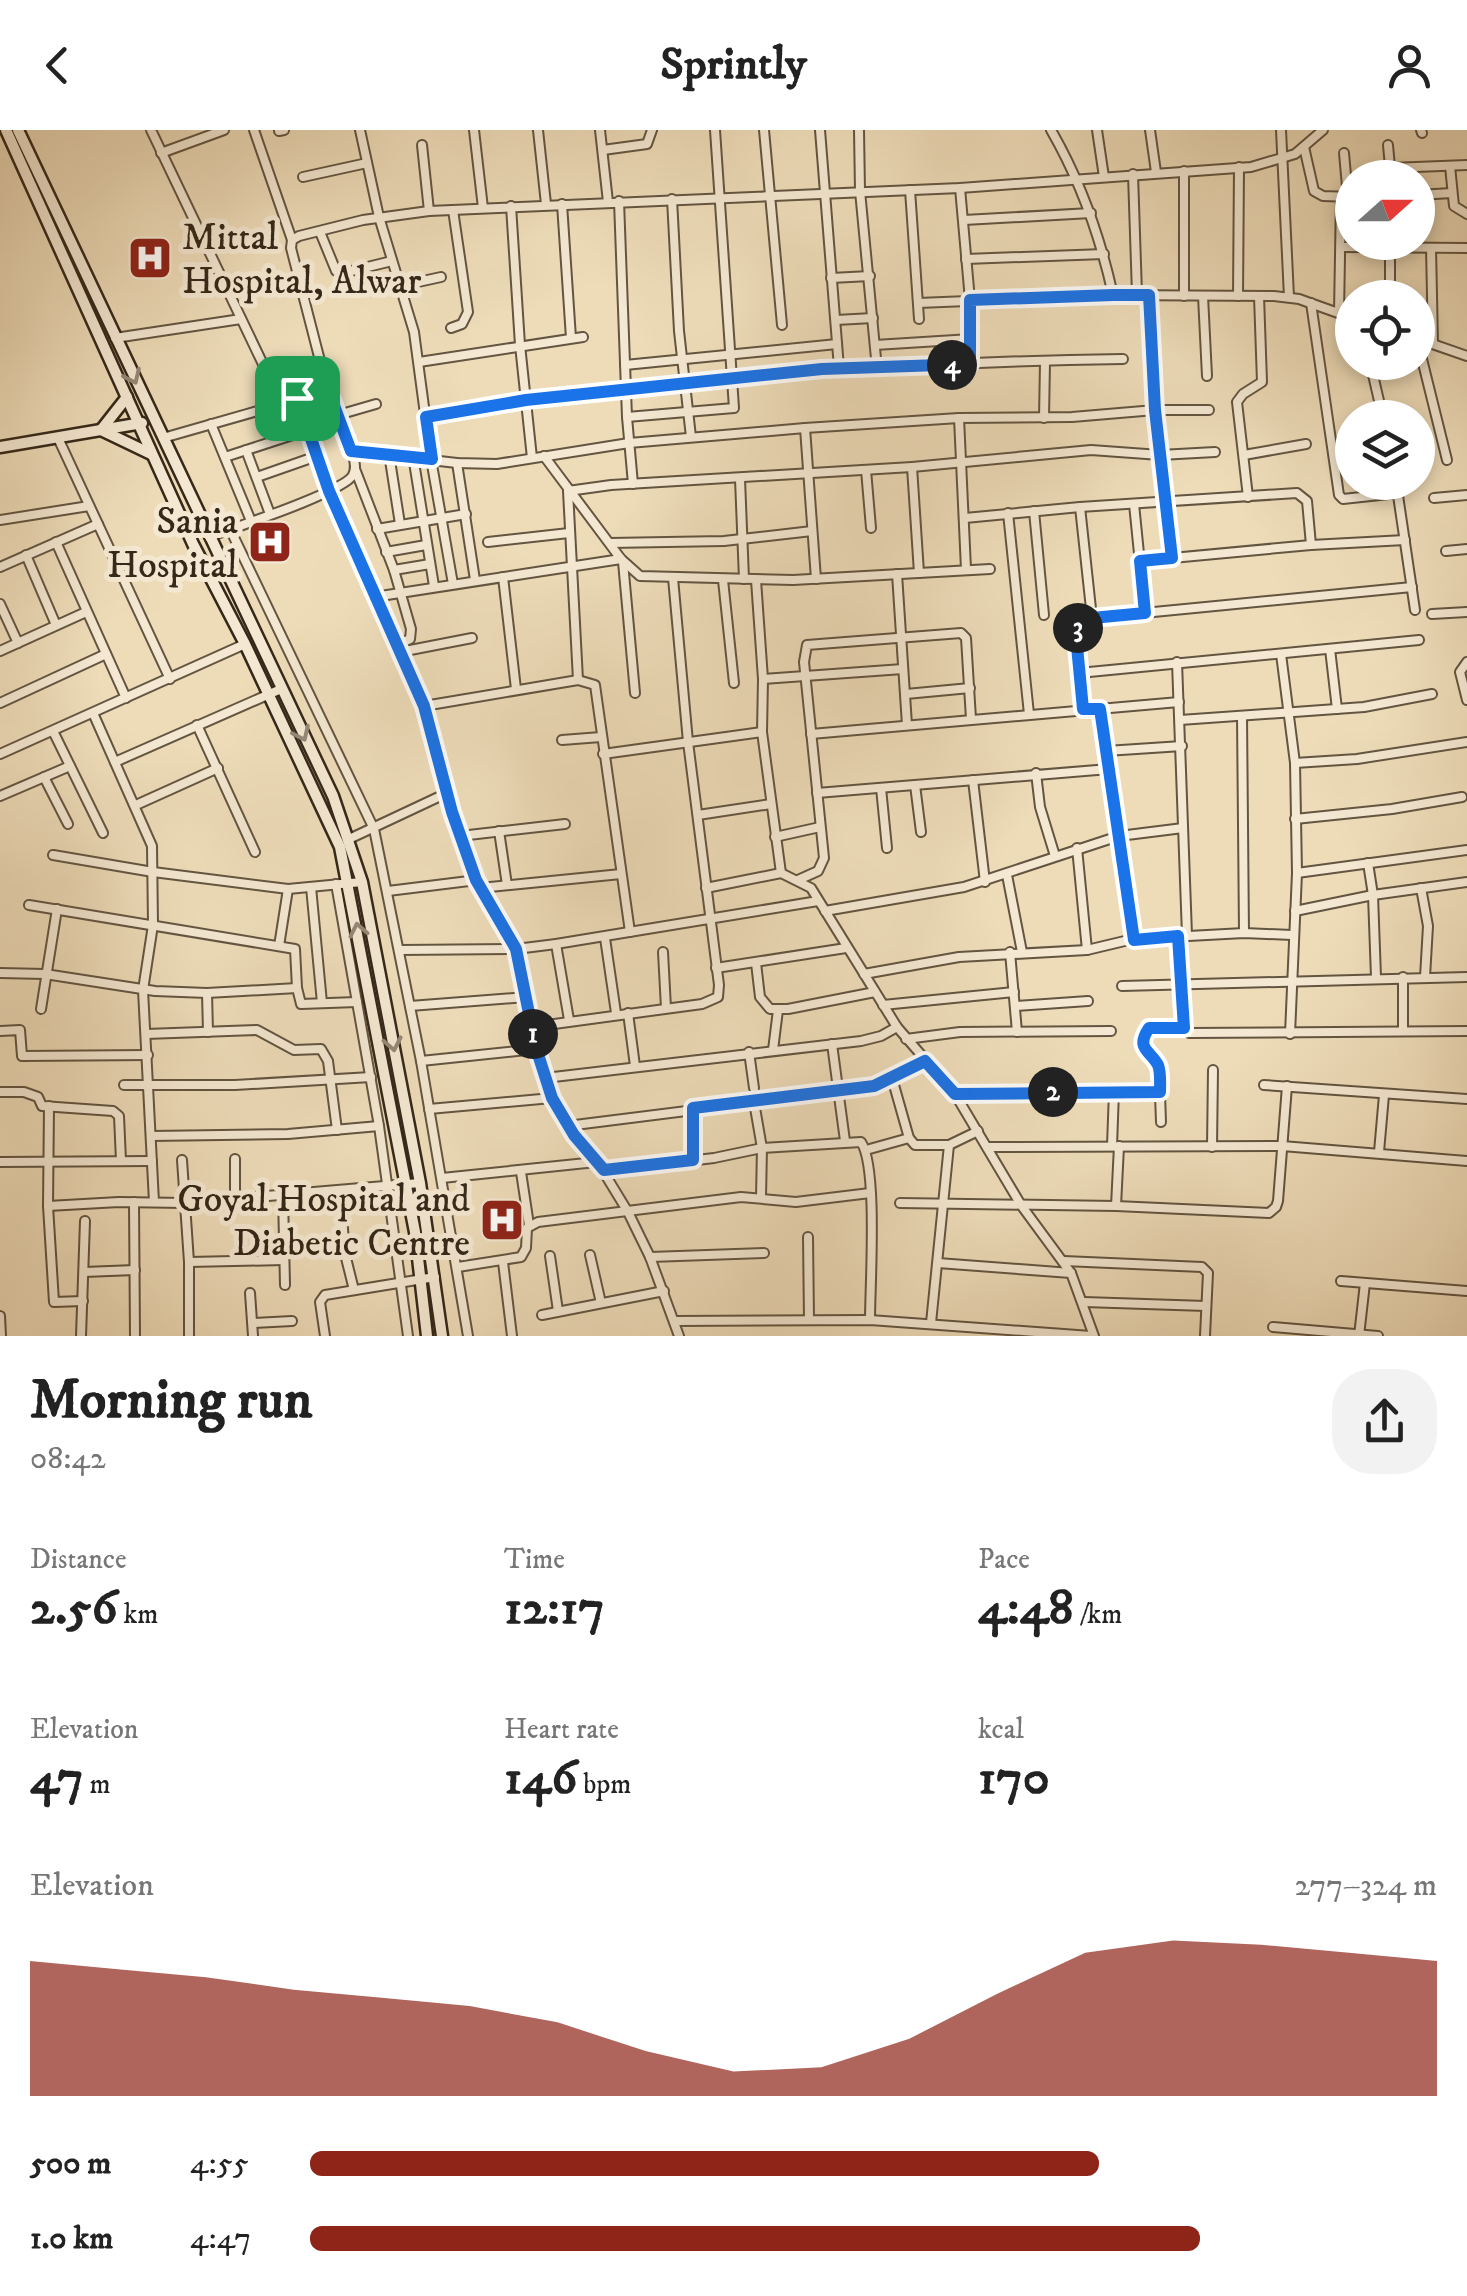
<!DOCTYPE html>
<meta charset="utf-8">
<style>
body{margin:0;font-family:"IM FELL DW Pica",serif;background:#f2f2f2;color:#222;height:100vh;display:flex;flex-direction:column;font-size:38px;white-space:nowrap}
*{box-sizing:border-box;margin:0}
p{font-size:32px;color:#767676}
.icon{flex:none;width:55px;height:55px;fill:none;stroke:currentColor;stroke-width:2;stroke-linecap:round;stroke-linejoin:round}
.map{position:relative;height:1206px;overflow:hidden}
.details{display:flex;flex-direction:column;background:#fff;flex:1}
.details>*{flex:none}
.needle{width:65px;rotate:69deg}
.tools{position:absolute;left:1335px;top:30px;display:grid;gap:20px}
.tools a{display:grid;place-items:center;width:100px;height:100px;border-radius:50%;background:#fff;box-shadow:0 5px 15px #0003;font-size:50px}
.pin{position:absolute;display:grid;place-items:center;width:85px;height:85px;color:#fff;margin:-42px;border-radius:20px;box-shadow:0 5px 15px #0006}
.km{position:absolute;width:50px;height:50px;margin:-25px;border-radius:50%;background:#222;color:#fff;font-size:28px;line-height:50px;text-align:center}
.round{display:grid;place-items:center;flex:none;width:105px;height:105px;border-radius:40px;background:#f2f2f2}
.summary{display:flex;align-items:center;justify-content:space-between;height:170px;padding:0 30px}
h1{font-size:55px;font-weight:700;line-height:75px}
.metrics{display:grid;grid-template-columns:repeat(3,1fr);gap:15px;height:170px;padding:10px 30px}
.metrics div{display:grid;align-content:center}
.metrics b{font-size:50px;font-weight:700}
.metrics small{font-size:28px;font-weight:400}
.metrics p{font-size:28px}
.chart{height:280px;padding:20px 30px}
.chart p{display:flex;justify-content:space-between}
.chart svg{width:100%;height:180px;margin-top:10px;fill:#8f2418;opacity:.7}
ul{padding:0 30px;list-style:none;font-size:32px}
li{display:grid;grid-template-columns:160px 120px 1fr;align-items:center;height:75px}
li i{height:25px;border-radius:12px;background:#8f2418}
header{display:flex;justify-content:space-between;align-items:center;height:130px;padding:0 30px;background:#fff;font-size:45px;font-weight:700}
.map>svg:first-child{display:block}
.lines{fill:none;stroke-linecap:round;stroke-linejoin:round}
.street-casing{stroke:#635541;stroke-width:12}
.secondary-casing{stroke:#352819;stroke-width:15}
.street{stroke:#f4e8d2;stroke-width:8}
.secondary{stroke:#f4e8d2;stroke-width:10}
.oneway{stroke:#948876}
.route-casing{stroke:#fff;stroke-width:20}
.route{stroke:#1a73e8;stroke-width:12}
.labels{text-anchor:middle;stroke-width:10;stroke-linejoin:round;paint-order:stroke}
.poi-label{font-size:38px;fill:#352819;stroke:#f4e8d2;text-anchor:end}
</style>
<header><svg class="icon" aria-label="back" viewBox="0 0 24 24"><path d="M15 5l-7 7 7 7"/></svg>Sprintly<svg class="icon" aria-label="person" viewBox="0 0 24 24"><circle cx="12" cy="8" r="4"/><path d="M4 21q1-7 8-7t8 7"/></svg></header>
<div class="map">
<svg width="1467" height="1206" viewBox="0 0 1467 1206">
<rect width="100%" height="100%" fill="#eedcb9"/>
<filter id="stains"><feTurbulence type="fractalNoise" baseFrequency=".002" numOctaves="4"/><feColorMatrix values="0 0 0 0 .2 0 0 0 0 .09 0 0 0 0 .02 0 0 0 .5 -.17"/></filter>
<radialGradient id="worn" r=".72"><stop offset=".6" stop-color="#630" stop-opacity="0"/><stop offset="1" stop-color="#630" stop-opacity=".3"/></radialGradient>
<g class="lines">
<defs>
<g id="street">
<path d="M151 0 282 274"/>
<path d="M254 0 292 110"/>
<path d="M360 0 379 87 414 202 431 329 453 454"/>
<path d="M474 0 483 78"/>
<path d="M538 0 546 74"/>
<path d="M600 0 608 72"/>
<path d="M764 0 782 195"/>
<path d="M820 0 839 238"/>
<path d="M859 0 860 61 877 239"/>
<path d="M1051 0C1081 52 1100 106 1113 165"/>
<path d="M1097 0 1104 47"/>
<path d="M1150 0 1156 42"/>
<path d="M1281 0 1289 167"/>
<path d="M1421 0 1422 3"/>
<path d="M279 1 284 0"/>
<path d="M422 15 429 81"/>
<path d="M1388 15 1391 48"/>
<path d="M1304 17 1314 61 1323 66 1352 67"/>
<path d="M603 20 647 14 652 0"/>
<path d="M161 23 224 0"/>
<path d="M1344 23 1348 68"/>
<path d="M1450 36 1454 76 1467 84"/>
<path d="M1390 38 1467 35"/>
<path d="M1133 44 1137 164"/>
<path d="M303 47 367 33"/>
<path d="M960 58 970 170 971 235"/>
<path d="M910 60 919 189"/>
<path d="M1418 65 1452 63"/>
<path d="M672 69 679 201 691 307"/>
<path d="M619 71 627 287 633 354"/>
<path d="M562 74 571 208"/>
<path d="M511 76 520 215 532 328"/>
<path d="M964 90 1091 83"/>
<path d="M320 102 336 141 347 142 392 131"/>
<path d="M1341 117 1467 118"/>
<path d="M1390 117V168"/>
<path d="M1431 118 1433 213"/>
<path d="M966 129 1104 124"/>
<path d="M831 148 870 146"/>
<path d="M400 156 441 147"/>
<path d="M1149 165 1155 280 1172 428"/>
<path d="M1184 166V41"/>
<path d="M1203 166 1207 246"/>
<path d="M1238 166 1239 37"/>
<path d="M918 173 1113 165 1274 166 1299 169 1352 188"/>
<path d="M1311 173 1339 365 1343 369 1398 363"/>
<path d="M1339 183 1341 68"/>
<path d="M836 190 873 188"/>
<path d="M451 198 462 194 468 182 453 80"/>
<path d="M115 208 241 189"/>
<path d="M1418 209 1467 226"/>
<path d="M1418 213 1447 330"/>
<path d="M875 215 971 209"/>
<path d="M419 232 583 207"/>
<path d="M1370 232 1383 288"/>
<path d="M625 235 837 214"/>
<path d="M297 268 329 361 424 576 453 682 477 750 516 819 536 919 552 968 567 996 603 1041 628 1082 650 1127 679 1206"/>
<path d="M338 285 376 274"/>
<path d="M426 287C656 250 890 232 1123 229"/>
<path d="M627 287 734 278 715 0"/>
<path d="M959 288 966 439"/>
<path d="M1044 288 1045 232"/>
<path d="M211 294 251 391"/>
<path d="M805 298 816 449"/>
<path d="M58 308 170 549"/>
<path d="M163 308 282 274 326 254 291 118 292 110 299 106 363 90 429 81 960 58 1251 37 1295 24 1323 0"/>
<path d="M246 320 270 384"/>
<path d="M351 321 457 333 497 334 629 313 805 298 959 288 1072 287 1155 280H1209"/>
<path d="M389 324 400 394"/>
<path d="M1244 325 1306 314"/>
<path d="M413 326 434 456"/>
<path d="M544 326 621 429 640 446 793 450 990 439"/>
<path d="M225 327 308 300"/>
<path d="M457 333 475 450"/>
<path d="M912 337 919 443"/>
<path d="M355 339 394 440 411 499 410 509 397 515"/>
<path d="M866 340 871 398"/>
<path d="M257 347 317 326"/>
<path d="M740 349 744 449"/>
<path d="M1396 352 1415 480"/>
<path d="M1248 367 1237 272 1243 264 1262 252 1259 166"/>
<path d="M1434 368 1467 365"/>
<path d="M1134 374 1145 483"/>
<path d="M1080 377 1092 488 1412 457"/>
<path d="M1034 381 1044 485"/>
<path d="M1008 383 1029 584"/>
<path d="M965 388 1080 377 1297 363 1307 371 1311 415"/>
<path d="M0 390 89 376"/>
<path d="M230 399 374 699 421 931 468 1206"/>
<path d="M377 399 466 384"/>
<path d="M209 407C233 398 344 362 353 345 356 339 355 335 354 329L326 254"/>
<path d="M56 412 126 568"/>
<path d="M488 412 569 403"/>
<path d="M610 413 724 411 812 401"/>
<path d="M1446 421 1467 419"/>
<path d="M386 422 426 415"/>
<path d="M26 425 56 495"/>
<path d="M1140 431 1311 415 1405 410"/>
<path d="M623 432 635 563"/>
<path d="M0 437 98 394"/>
<path d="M394 440 430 434"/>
<path d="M897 444 907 595"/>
<path d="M503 447 516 559"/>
<path d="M723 450 734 553"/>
<path d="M756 450 763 549 762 602 781 743 811 758 897 897 955 964 1021 1075 1071 1143 1094 1206"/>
<path d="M374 467 621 429"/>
<path d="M0 474 18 513"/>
<path d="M1432 484 1467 482"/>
<path d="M1330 519 1337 579"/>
<path d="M0 521 86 482"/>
<path d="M400 522 472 508"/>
<path d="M1281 524 1295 633 1297 743 1290 904"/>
<path d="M1177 532 1187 805"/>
<path d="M1467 532 1460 542 1467 570"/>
<path d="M1079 543 1419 510"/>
<path d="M763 549 903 539"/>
<path d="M578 550 568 361 611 355 912 337 1091 320 1160 325 1215 322"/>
<path d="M906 564 970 558"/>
<path d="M0 573 106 524"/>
<path d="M424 576 578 550 595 555 630 802"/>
<path d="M1083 579 1076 506 1081 493 1092 488"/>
<path d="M1100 579 1133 809"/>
<path d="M93 583 152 716 153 795 143 860 154 1072"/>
<path d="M1242 586 1244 803"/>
<path d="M1180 590 1364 577 1432 564"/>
<path d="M197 595 255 722"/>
<path d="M53 601 103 703"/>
<path d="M811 604 1179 572"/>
<path d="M562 610 601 607"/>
<path d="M1106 621 1182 616"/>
<path d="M0 624 245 514"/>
<path d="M603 624 762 602"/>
<path d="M115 632 281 559"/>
<path d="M1295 633 1357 629 1467 612"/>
<path d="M1036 643 1040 677 1055 726"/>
<path d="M44 647 68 694"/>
<path d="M973 650 985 752"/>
<path d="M915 655 921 702"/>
<path d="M881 658 887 718"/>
<path d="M817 663 1109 639"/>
<path d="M0 666 70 636"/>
<path d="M136 675 218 638"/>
<path d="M698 685 771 674"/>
<path d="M1295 689 1392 679 1462 667"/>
<path d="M499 701 507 755"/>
<path d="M460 706 565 694"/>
<path d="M775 707 820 697"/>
<path d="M349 709 447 663"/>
<path d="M1077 718 1087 820"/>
<path d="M53 725 153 742 288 759 362 752"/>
<path d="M1368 733 1373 765 1376 847"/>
<path d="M1297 743 1467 720"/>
<path d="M1007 745 1022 822"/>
<path d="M798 750 818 741 824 728 804 532 807 515 961 503 966 508 971 589"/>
<path d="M336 754 379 996 408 1206"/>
<path d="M311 757 322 873"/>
<path d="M480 758 621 744"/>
<path d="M706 758 781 743"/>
<path d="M1421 758 1428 796 1425 847"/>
<path d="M388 761 477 750"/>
<path d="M29 775 295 819 297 858 301 874 357 872"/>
<path d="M825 781 964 757 1119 706 1183 698"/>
<path d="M1295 781 1373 765 1467 752"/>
<path d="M1178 806 1184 898 1189 903 1467 901"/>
<path d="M605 808 616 883"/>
<path d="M556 814 569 890"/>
<path d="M279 816 288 759"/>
<path d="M400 820 516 819 556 814 818 771"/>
<path d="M663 822 666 878"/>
<path d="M1010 822 1017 902"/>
<path d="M756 833 760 867 770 879H788L875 862"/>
<path d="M716 838 846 818"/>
<path d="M0 843 45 844 155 861 207 863 297 858"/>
<path d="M864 844 959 827 1087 820 1133 809 1244 803 1292 805"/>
<path d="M1403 847V900"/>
<path d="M1122 856 1467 847"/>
<path d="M207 863 208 902"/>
<path d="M883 875 1014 862"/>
<path d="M410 876 526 867"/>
<path d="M1016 876 1088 871"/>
<path d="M41 879 57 779"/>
<path d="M628 883 635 936"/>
<path d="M532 897 702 874 718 867 719 855 688 612 673 448"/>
<path d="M0 901 20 900 22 926 148 925"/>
<path d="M146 904 257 900 294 920 321 919 328 931 337 1000"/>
<path d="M906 909 960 902 1111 901"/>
<path d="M832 914 845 1011"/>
<path d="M773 920 778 880"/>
<path d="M749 922 754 958"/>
<path d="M421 931 536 919"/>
<path d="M545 948 861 911 881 906 897 897"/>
<path d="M892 948 909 1008 915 1015H949L978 1001"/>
<path d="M124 955H235L371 947"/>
<path d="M1264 955 1467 969"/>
<path d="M0 962H24L38 967 42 976 113 981 119 986 121 1031"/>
<path d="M955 964 1160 962"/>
<path d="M754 972 762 1018 761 1067"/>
<path d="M49 976 48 1076 54 1172 83 1171"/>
<path d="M693 978V1030"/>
<path d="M429 979 552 968"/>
<path d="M1161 992 1159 936 1145 922V903L1153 897 1184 898"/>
<path d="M567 996 862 959 883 953 925 931"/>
<path d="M151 1006 288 1004 379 996"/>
<path d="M1112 1016 1114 961"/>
<path d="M987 1017 1282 1016 1467 1031"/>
<path d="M1212 1017 1213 940"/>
<path d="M866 1020 909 1008"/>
<path d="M1379 1022 1384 965"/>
<path d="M235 1029V1069"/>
<path d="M182 1030 189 1132V1206"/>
<path d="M0 1032 152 1031"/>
<path d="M603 1041 714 1028 762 1018 861 1012C878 1037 870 1154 870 1190"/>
<path d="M521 1042 529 1095"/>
<path d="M442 1048 596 1032"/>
<path d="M340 1061 345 1124 354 1160"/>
<path d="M283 1065 285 1155"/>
<path d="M134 1072 135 1206"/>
<path d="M900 1073 1116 1076 1269 1083 1276 1077 1278 1071 1287 956"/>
<path d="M48 1076 119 1072 185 1073 420 1053"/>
<path d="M1116 1076 1119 1016"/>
<path d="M808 1107 809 1189"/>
<path d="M590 1125 601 1173"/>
<path d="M550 1126 558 1181"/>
<path d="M650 1127 764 1123"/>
<path d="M1064 1131 1202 1137 1208 1143 1205 1206"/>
<path d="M189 1132 284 1130"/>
<path d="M503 1132 512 1206"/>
<path d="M938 1133 1071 1143"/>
<path d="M458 1137 521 1127 526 1118 527 1098 538 1092 741 1067 796 1072 870 1063"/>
<path d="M84 1142 135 1140"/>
<path d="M1341 1151 1467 1161"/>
<path d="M250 1163 253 1206"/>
<path d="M1084 1172 1206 1176"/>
<path d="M542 1185 664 1161"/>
<path d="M0 1186 1 1206"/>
<path d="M675 1191 870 1190 1091 1206"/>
<path d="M253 1193 292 1191"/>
<path d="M931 1193 949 1015"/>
<path d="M1273 1197 1378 1206"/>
<path d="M81 1206 85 1091"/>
<path d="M325 1206 320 1172 325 1165 435 1147"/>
<path d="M1359 1206 1365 1153"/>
</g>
<g id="secondary">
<path d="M6 0 193 414 245 514 340 717 415 1102 427 1206"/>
<path d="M18 0 333 666 362 752 420 1053 442 1206"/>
<path d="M127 267 101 300 151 324"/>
<path d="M0 317 142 293"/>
</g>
</defs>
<use href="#street" class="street-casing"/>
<use href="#secondary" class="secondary-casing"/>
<use href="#street" class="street"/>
<use href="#secondary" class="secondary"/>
</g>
<defs><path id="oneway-chevron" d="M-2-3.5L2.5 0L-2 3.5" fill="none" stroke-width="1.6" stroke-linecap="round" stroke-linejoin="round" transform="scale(2.5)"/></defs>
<g class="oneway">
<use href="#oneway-chevron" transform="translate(133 247) rotate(65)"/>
<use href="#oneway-chevron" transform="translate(302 604) rotate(65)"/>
<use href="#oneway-chevron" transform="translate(358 800) rotate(-101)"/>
<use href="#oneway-chevron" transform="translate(393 914) rotate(79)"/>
</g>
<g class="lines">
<defs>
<path id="route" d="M1113 165H1149L1155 280 1172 428 1140 431 1145 483 1092 488 1081 493 1076 506 1083 579H1100L1134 810 1178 806 1184 898H1149C1135 919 1150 920 1158 935 1161 942 1160 954 1160 962L955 964 925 931 874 956 693 978V1030L604 1040 574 1005 552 968 536 918 516 819 476 750 452 682 424 576 329 361 297 268 326 254 351 321 432 329 426 287 526 270 822 239 970 234V170Z"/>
</defs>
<use href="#route" class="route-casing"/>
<use href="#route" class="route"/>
</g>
<defs>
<symbol id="hospital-square" viewBox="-11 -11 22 22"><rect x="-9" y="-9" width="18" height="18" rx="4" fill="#8f2418" stroke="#f4e8d2"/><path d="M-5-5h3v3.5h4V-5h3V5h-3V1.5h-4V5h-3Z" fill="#fff"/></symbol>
</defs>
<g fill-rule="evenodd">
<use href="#hospital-square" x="125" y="103" width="50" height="50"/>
<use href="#hospital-square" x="245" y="387" width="50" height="50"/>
<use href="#hospital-square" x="477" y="1065" width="50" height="50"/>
</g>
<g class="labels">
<g class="poi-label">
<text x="182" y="119" text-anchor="start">Mittal<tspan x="182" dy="44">Hospital, Alwar</tspan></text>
<text x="238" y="403">Sania<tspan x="238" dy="44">Hospital</tspan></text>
<text x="470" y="1081">Goyal Hospital and<tspan x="470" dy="44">Diabetic Centre</tspan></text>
</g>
</g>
<rect width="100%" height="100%" filter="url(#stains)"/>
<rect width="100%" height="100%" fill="url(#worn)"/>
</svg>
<div class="tools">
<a><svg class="needle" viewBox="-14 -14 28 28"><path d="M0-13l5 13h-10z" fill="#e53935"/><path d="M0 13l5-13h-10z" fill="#767676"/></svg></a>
<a><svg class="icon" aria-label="locate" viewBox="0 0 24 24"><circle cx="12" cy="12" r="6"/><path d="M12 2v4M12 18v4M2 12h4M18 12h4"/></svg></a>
<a><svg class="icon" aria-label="layers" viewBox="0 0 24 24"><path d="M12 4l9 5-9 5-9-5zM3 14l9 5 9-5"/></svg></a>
</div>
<div class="pin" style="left:297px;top:268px;background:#1e9e55"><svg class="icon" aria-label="arrive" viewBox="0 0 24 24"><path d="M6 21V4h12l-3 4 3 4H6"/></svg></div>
<b class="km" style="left:533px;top:904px">1</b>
<b class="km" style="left:1053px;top:962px">2</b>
<b class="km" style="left:1078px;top:498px">3</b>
<b class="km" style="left:952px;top:235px">4</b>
</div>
<section class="details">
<div class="summary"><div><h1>Morning run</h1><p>08:42</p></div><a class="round"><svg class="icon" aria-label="share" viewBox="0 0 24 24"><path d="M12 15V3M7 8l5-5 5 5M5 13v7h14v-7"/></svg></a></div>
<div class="metrics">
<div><p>Distance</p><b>2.56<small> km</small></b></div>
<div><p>Time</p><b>12:17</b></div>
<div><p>Pace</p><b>4:48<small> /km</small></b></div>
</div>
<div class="metrics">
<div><p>Elevation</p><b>47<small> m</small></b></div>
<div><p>Heart rate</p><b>146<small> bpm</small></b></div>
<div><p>kcal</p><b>170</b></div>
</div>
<div class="chart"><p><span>Elevation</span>277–324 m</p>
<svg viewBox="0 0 160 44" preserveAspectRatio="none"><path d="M0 44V11L10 13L20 15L30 18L40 20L50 22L60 26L70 33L80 38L90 37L100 30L110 19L120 9L130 6L140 7L150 9L160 11V44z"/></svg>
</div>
<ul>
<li><b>500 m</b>4:55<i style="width:70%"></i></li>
<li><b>1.0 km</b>4:47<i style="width:79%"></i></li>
</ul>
</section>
